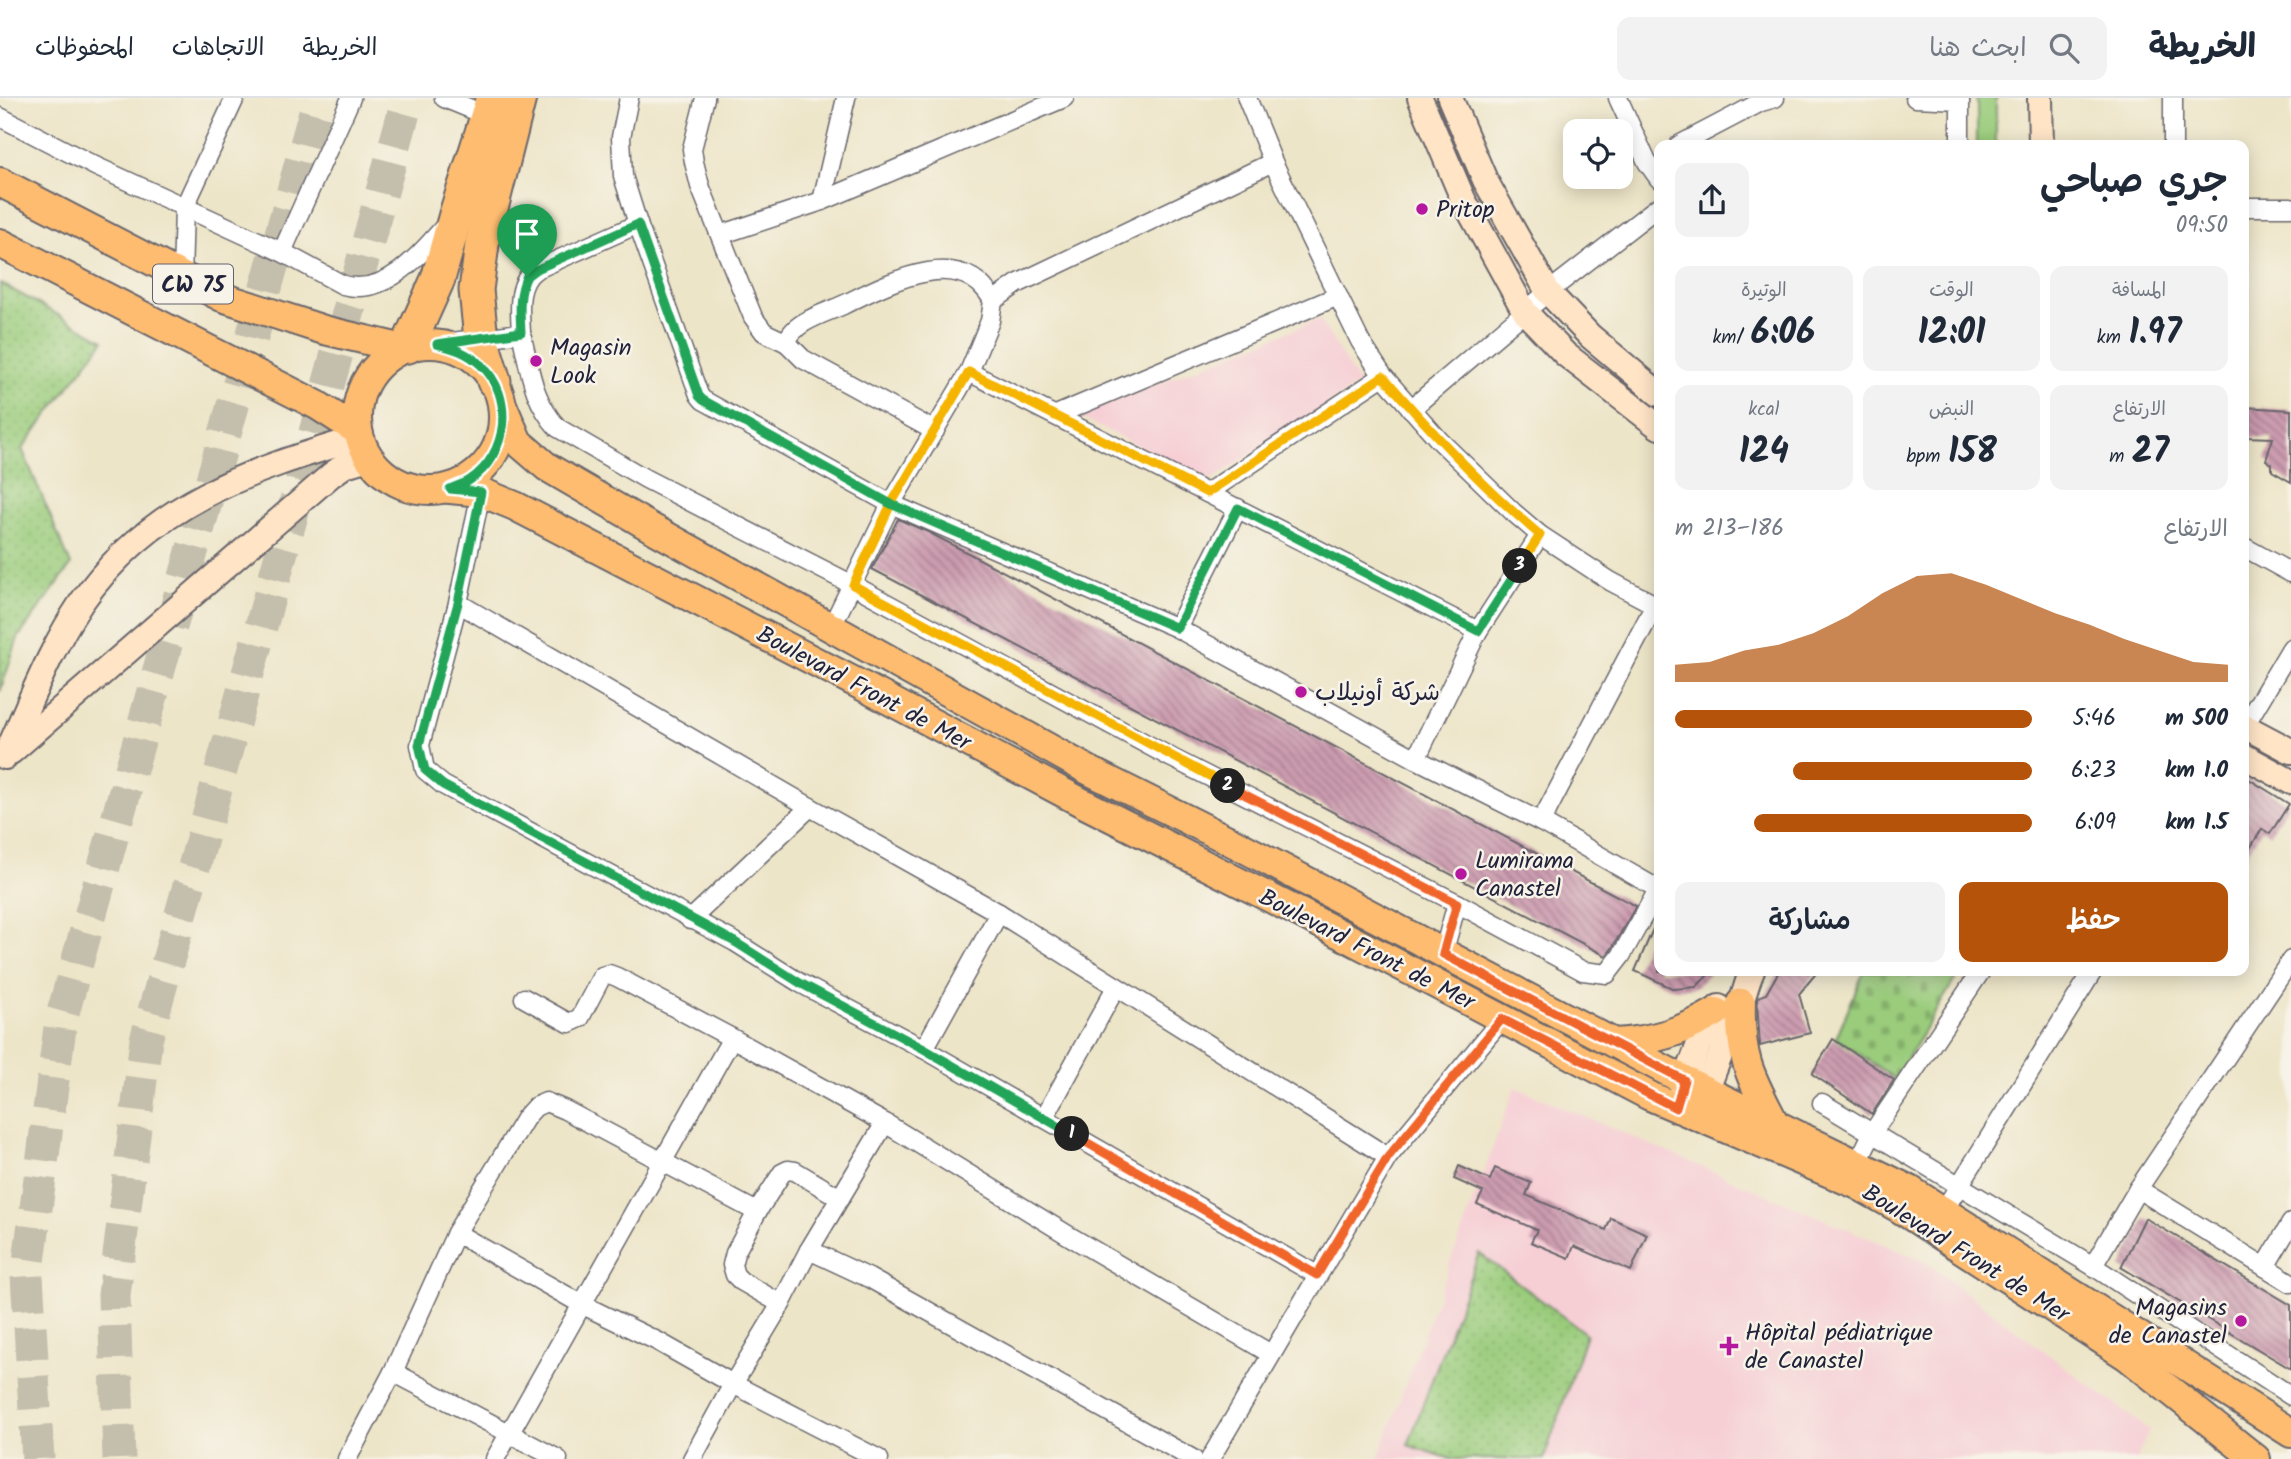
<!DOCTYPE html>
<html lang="ar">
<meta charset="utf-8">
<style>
body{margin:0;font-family:Kalam,"Playpen Sans Arabic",sans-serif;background:#f2f2f3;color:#1f2937;direction:rtl;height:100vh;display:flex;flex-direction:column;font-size:26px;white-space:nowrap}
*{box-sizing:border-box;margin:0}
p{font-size:23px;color:#747a83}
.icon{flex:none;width:38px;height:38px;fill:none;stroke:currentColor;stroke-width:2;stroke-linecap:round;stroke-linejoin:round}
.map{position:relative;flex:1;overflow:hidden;direction:ltr}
.details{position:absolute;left:1654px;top:42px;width:595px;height:836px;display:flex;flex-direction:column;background:#fff;border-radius:14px;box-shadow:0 4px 18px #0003;direction:rtl}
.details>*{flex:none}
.controls{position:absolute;left:1563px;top:21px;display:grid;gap:14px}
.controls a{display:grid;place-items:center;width:70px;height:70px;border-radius:14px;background:#fff;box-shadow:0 4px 18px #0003;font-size:35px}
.pin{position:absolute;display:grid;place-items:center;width:60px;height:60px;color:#fff;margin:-72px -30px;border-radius:50% 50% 50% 0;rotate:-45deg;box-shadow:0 0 7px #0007}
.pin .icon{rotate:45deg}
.km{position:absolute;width:35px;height:35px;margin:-18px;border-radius:50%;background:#222;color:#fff;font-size:19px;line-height:35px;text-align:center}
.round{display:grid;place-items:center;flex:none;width:74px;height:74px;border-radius:14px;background:#f2f2f3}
.overview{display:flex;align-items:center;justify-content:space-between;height:119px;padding:0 21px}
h1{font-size:38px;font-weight:600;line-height:52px}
.figures{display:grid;grid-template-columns:repeat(3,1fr);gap:10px;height:119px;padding:7px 21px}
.figures div{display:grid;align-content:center;border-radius:14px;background:#f2f2f3;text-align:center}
.figures b{font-size:35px;font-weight:600}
.figures small{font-size:19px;font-weight:400}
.figures p{font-size:19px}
.chart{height:196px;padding:14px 21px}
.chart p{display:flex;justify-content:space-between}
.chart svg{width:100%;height:126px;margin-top:7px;fill:#b45309;opacity:.7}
.cta{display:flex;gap:14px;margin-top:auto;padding:14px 21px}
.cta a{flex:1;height:80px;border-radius:14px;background:#b45309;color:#fff;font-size:28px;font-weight:600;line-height:80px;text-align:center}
.cta a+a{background:#f2f2f3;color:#1f2937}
ul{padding:0 21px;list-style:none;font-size:23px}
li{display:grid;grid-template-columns:112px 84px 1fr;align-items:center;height:52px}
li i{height:18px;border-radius:9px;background:#b45309}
header{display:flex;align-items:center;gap:42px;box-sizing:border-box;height:98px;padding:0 35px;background:#fff;border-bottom:2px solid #e0e1e3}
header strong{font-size:33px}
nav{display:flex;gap:38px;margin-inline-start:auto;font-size:24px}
.search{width:490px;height:63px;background:#f2f2f3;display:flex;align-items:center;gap:18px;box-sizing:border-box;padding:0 24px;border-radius:14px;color:#747a83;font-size:26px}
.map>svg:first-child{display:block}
.built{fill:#f6cfd5}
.grass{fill:#9acc7b;stroke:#5e775b;stroke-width:2}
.cemetery{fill:url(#cemetery-stones);stroke:#5e775b;stroke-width:2}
.park{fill:url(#park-dots);stroke:#5e775b;stroke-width:2}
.building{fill:url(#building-back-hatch)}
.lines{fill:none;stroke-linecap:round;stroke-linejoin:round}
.motorway-tunnel{stroke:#c4beac;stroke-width:33;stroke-dasharray:33 17;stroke-linecap:butt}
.minor-casing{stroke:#69666c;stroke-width:21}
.secondary-casing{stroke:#69666c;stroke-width:28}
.primary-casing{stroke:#69666c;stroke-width:32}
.motorway-casing{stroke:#69666c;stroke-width:37}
.minor{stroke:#fff;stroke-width:18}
.secondary{stroke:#ffe4c6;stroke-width:24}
.primary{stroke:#febc71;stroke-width:28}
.motorway{stroke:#febc71;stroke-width:33}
.split-1-casing{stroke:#fff;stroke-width:14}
.split-2-casing{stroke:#fff;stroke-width:14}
.split-3-casing{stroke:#fff;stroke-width:14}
.split-4-casing{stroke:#fff;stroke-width:14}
.split-1{stroke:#22a559;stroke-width:9}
.split-2{stroke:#f0652b;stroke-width:9}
.split-3{stroke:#f5b400;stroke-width:9}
.split-4{stroke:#22a559;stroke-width:9}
.poi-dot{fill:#b5179e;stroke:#f7f3e8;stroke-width:2.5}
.labels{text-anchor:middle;stroke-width:5;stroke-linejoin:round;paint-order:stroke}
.shield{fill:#f7f3e8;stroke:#62616f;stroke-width:2}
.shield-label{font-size:23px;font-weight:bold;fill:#22223b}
.poi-label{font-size:24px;fill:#22223b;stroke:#f7f3e8;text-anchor:start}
.street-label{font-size:24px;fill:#22223b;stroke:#f7f3e8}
</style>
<header>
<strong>الخريطة</strong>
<div class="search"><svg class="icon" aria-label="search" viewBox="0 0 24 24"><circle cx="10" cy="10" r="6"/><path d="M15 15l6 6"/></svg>ابحث هنا</div>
<nav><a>الخريطة</a><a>الاتجاهات</a><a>المحفوظات</a></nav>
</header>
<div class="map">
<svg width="2291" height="1361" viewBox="0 0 2291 1361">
<defs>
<pattern id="cemetery-stones" width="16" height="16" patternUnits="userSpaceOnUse" patternTransform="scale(1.75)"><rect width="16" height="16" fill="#9acc7b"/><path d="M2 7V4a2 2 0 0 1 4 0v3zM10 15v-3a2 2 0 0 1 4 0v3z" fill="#84af6b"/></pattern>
<pattern id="park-dots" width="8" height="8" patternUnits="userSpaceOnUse" patternTransform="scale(1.75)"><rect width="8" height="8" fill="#9acc7b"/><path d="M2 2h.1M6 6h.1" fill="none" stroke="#84af6b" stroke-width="1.8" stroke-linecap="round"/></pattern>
<pattern id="building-back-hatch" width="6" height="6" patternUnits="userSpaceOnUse" patternTransform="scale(1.75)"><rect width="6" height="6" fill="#cc9baf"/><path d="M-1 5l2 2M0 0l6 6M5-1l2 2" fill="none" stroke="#a57e90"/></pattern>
</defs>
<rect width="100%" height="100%" fill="#f7f3e8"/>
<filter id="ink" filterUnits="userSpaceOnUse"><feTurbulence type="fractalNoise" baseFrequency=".0143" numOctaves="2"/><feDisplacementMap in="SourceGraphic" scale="14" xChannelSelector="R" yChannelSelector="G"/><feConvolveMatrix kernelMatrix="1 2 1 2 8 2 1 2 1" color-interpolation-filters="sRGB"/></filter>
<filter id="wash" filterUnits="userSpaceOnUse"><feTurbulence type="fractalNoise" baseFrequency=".00686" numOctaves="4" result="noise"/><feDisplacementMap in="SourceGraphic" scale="28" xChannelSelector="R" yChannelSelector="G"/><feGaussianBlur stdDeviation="1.57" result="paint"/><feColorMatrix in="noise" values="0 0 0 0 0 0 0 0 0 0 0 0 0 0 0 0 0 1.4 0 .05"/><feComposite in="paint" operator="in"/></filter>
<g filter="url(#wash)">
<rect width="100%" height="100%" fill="#ede5c8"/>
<g class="built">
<path d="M1320 221 1359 286 1211 382 1076 318Z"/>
<path d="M1515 989 1925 1164 2149 1332 2137 1361H1378Z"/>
</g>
<rect class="grass" x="1977" y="0" width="19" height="47"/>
<path class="cemetery" d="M1864 873H1960L1895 981 1836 940Z"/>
<g class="park">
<path d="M0 185 104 242 22 351 71 467 18 540 0 594Z"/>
<path d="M1479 1155 1586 1236 1544 1361H1451L1408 1347Z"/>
</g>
<g id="blocks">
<g class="building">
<path d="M2244 309 2291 312V384L2272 373V366L2266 362 2273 340 2244 339Z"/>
<path d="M898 421 930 435 1636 808 1611 852 1606 858 872 471Z"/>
<path d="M2244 678 2289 706 2270 736 2262 731 2244 760Z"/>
<path d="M1659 817V873H1712L1696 889 1674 891 1635 873Z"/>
<path d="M1779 873H1818L1799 896 1810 935 1760 948 1757 903 1758 899 1766 896Z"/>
<path d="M1833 941 1894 982 1872 1016 1812 976Z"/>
<path d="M1459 1068 1490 1082 1495 1070 1531 1085 1526 1097 1606 1132 1611 1120 1647 1136 1631 1173 1574 1148 1569 1160 1531 1144 1537 1132 1477 1106 1483 1094 1454 1081Z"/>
<path d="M2145 1120 2291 1207V1271L2121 1169Z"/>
</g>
</g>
</g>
<g filter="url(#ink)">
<use href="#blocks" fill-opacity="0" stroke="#69666c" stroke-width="2"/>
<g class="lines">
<g class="motorway-tunnel">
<path d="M38 1361 27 1178 61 922 319 0"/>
<path d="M119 1361 114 1197 146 942 408 0"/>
</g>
<defs>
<g id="minor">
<path d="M444 0 488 18"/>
<path d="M629 0 621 39 623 78 638 126 699 297 703 302 891 406 1177 530 1416 661 1541 724 1658 791"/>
<path d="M705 0 692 51 694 64 700 88 753 219 764 234 787 245"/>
<path d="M1247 0 1273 64 1338 198 1360 243 1383 278 1439 342 1513 414 1540 437 1610 483 1659 509"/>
<path d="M1618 0 1647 64 1659 81"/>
<path d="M1915 0 1960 2"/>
<path d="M2173 0V47"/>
<path d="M0 19 95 68 282 154 343 187C385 199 420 157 445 128"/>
<path d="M1679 47 1761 4 1775 0"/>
<path d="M1960 47V0"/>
<path d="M822 103 846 0"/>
<path d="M2244 109H2291"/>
<path d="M720 137 822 103 1064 0"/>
<path d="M282 154 351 0"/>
<path d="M182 180 184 110 235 0"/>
<path d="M521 235C520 213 516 186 535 172L638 126"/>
<path d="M437 246 521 235C530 271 532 302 558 330L646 381 853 487 1172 660 1457 805 1583 873 1607 876 1621 858 1659 790"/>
<path d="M969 274 1478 533"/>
<path d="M1411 311 1548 194 1659 108"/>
<path d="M1056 317 1338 198"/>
<path d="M935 333 803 261 787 245C791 224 826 215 843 207 886 186 962 144 993 203"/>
<path d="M481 394 458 505 420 647 425 672 443 687 735 844 800 885 924 951 1317 1177"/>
<path d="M1207 395 1383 278"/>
<path d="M2244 449 2291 475"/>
<path d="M458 505 810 709 999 815 1388 1059"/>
<path d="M831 530 891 406 969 274 990 223 993 203 1017 186 1273 64"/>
<path d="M1177 530 1238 410"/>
<path d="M2244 629 2291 550"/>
<path d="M1416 661 1478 533 1540 437"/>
<path d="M1541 724 1655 507"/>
<path d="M690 822 810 709"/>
<path d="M1443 856 1457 805"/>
<path d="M524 900 569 925 580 920 602 878 609 876 617 879 732 940 885 1025 1071 1139 1271 1256"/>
<path d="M924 951 999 815"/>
<path d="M1822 1005 2093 1168 2291 1298"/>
<path d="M1044 1020 1116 889"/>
<path d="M1857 1066 1873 1034 1981 873"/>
<path d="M2138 1091 2291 1185"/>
<path d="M1944 1112 2093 873"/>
<path d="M456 1135 583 1207 657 1243 733 1286 879 1361"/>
<path d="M809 1152 869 1180 1193 1361"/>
<path d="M2093 1168 2138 1091 2291 862"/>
<path d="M2265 1169 2291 1125"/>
<path d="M781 1206 741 1183 735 1177 732 1167 735 1155 757 1114 782 1075 788 1072 795 1073 840 1100"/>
<path d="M393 1274 558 1361"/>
<path d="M347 1361 393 1274 456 1135 526 1019 535 1009 546 1004 565 1012 757 1114"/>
<path d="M495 1361 732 940"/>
<path d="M692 1361 733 1286 781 1206 809 1152 885 1025"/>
<path d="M1210 1361 1388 1059 1502 921"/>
</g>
<g id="secondary">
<path d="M1420 0 1463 101 1525 214 1565 256 1659 329"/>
<path d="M1450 0 1485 82 1548 194 1590 238 1659 296"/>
<path d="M2040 0 2041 47"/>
<path d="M2244 628 2291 653"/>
<path d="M11 654 331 377 345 367 368 360"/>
<path d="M2244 658 2291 684"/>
<path d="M5 659C28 609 50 551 81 505 149 406 249 372 359 340"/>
<path d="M1679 1000 1699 946 1719 909"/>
<path d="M1701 1010C1712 974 1728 940 1741 905 1745 894 1747 884 1752 873"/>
</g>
<g id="primary">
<path d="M0 84 222 199 324 232 400 250"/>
<path d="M0 145 317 307 358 333"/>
<circle cx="430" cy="319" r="73"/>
<path d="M503 309 518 344 547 369 650 429 1090 673 1240 748 1684 982 1910 1092 2291 1335"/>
<path d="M450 391 481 394 515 408 874 594 1081 704 1302 816 1650 998 1858 1087 1899 1110 2127 1258 2256 1361"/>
<path d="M1741 905C1739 961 1751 980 1776 1028"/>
<path d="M1614 945C1652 943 1683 934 1716 914"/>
</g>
<g id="motorway">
<path d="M408 248 438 181 457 113 493 0"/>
<path d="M494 283 481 241 476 192 482 146 519 0"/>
</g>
</defs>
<use href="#minor" class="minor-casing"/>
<use href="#secondary" class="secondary-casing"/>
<use href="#primary" class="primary-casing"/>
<use href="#motorway" class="motorway-casing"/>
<use href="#minor" class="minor"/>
<use href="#secondary" class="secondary"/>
<use href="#primary" class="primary"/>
<use href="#motorway" class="motorway"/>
</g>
</g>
<g class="lines" filter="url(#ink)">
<defs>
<path id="split-1" d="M527 178C518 195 520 216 521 234L437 246C454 250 468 255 481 267 515 298 508 357 470 382 464 386 456 388 450 391L481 394 458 505 419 647 425 672 443 687 735 844 800 885 924 951 1072 1036"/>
<path id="split-2" d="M1072 1036 1317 1177 1388 1059 1502 921 1676 1010 1684 982 1443 856 1457 805 1228 688"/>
<path id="split-3" d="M1228 688 853 487 891 406 969 274 1207 395 1383 278C1432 335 1483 389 1540 437L1520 468"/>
<path id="split-4" d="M527 178 535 172 638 126 699 298 703 302 891 406 1177 530 1238 410 1478 533 1520 468"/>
</defs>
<use href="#split-1" class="split-1-casing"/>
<use href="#split-2" class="split-2-casing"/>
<use href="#split-3" class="split-3-casing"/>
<use href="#split-4" class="split-4-casing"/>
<use href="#split-1" class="split-1"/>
<use href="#split-2" class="split-2"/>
<use href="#split-3" class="split-3"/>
<use href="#split-4" class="split-4"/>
</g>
<g class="poi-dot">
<circle cx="1422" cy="111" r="7"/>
<circle cx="536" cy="263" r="7"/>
<circle cx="1301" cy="594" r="7"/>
<circle cx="1461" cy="776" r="7"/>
<circle cx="2241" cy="1223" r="7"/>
<path d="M1725.5 1237.5h7v7h7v7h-7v7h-7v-7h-7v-7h7z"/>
</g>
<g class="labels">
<rect class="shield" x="153" y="166.5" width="80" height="39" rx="5"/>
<g class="shield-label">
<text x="193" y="194">CW 75</text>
</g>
<g class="poi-label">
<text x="1436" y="119">Pritop</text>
<text x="550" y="257">Magasin<tspan x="550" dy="28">Look</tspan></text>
<text x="1315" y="602">شركة أونيلاب</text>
<text x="1475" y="770">Lumirama<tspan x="1475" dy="28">Canastel</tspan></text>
<text x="2227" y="1217" text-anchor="end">Magasins<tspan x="2227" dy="28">de Canastel</tspan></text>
<text x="1745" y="1242">Hôpital pédiatrique<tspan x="1745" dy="28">de Canastel</tspan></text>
</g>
<g class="street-label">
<text transform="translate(864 590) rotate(28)" y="8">Boulevard Front de Mer</text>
<text transform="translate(1367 851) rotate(27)" y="8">Boulevard Front de Mer</text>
<text transform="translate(1966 1155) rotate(32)" y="8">Boulevard Front de Mer</text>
</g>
</g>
</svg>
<div class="controls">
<a><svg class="icon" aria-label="locate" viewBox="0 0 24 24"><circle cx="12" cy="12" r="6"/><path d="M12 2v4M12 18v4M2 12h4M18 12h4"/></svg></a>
</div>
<div class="pin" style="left:527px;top:178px;background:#1e9e55"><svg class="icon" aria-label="arrive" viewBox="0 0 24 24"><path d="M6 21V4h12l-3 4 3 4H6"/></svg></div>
<b class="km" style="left:1072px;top:1036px">1</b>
<b class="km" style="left:1228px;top:688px">2</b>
<b class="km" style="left:1520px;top:468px">3</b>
<section class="details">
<div class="overview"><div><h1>جري صباحي</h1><p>09:50</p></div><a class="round"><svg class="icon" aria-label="share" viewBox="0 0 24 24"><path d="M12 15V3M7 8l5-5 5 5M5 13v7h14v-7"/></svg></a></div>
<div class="figures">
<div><p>المسافة</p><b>1.97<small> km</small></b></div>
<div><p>الوقت</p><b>12:01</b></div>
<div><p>الوتيرة</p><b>6:06<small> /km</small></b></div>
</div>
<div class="figures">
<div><p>الارتفاع</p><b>27<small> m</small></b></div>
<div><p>النبض</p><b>158<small> bpm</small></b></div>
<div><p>kcal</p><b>124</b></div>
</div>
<div class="chart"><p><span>الارتفاع</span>186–213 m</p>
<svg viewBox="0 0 160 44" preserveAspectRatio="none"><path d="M0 44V38L10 37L20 33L30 31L40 27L50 21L60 13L70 7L80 6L90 10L100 15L110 20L120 24L130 29L140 33L150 37L160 38V44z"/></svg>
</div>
<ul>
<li><b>500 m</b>5:46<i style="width:100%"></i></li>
<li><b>1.0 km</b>6:23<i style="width:67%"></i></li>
<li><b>1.5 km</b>6:09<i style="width:78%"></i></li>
</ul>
<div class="cta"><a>حفظ</a><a>مشاركة</a></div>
</section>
</div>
